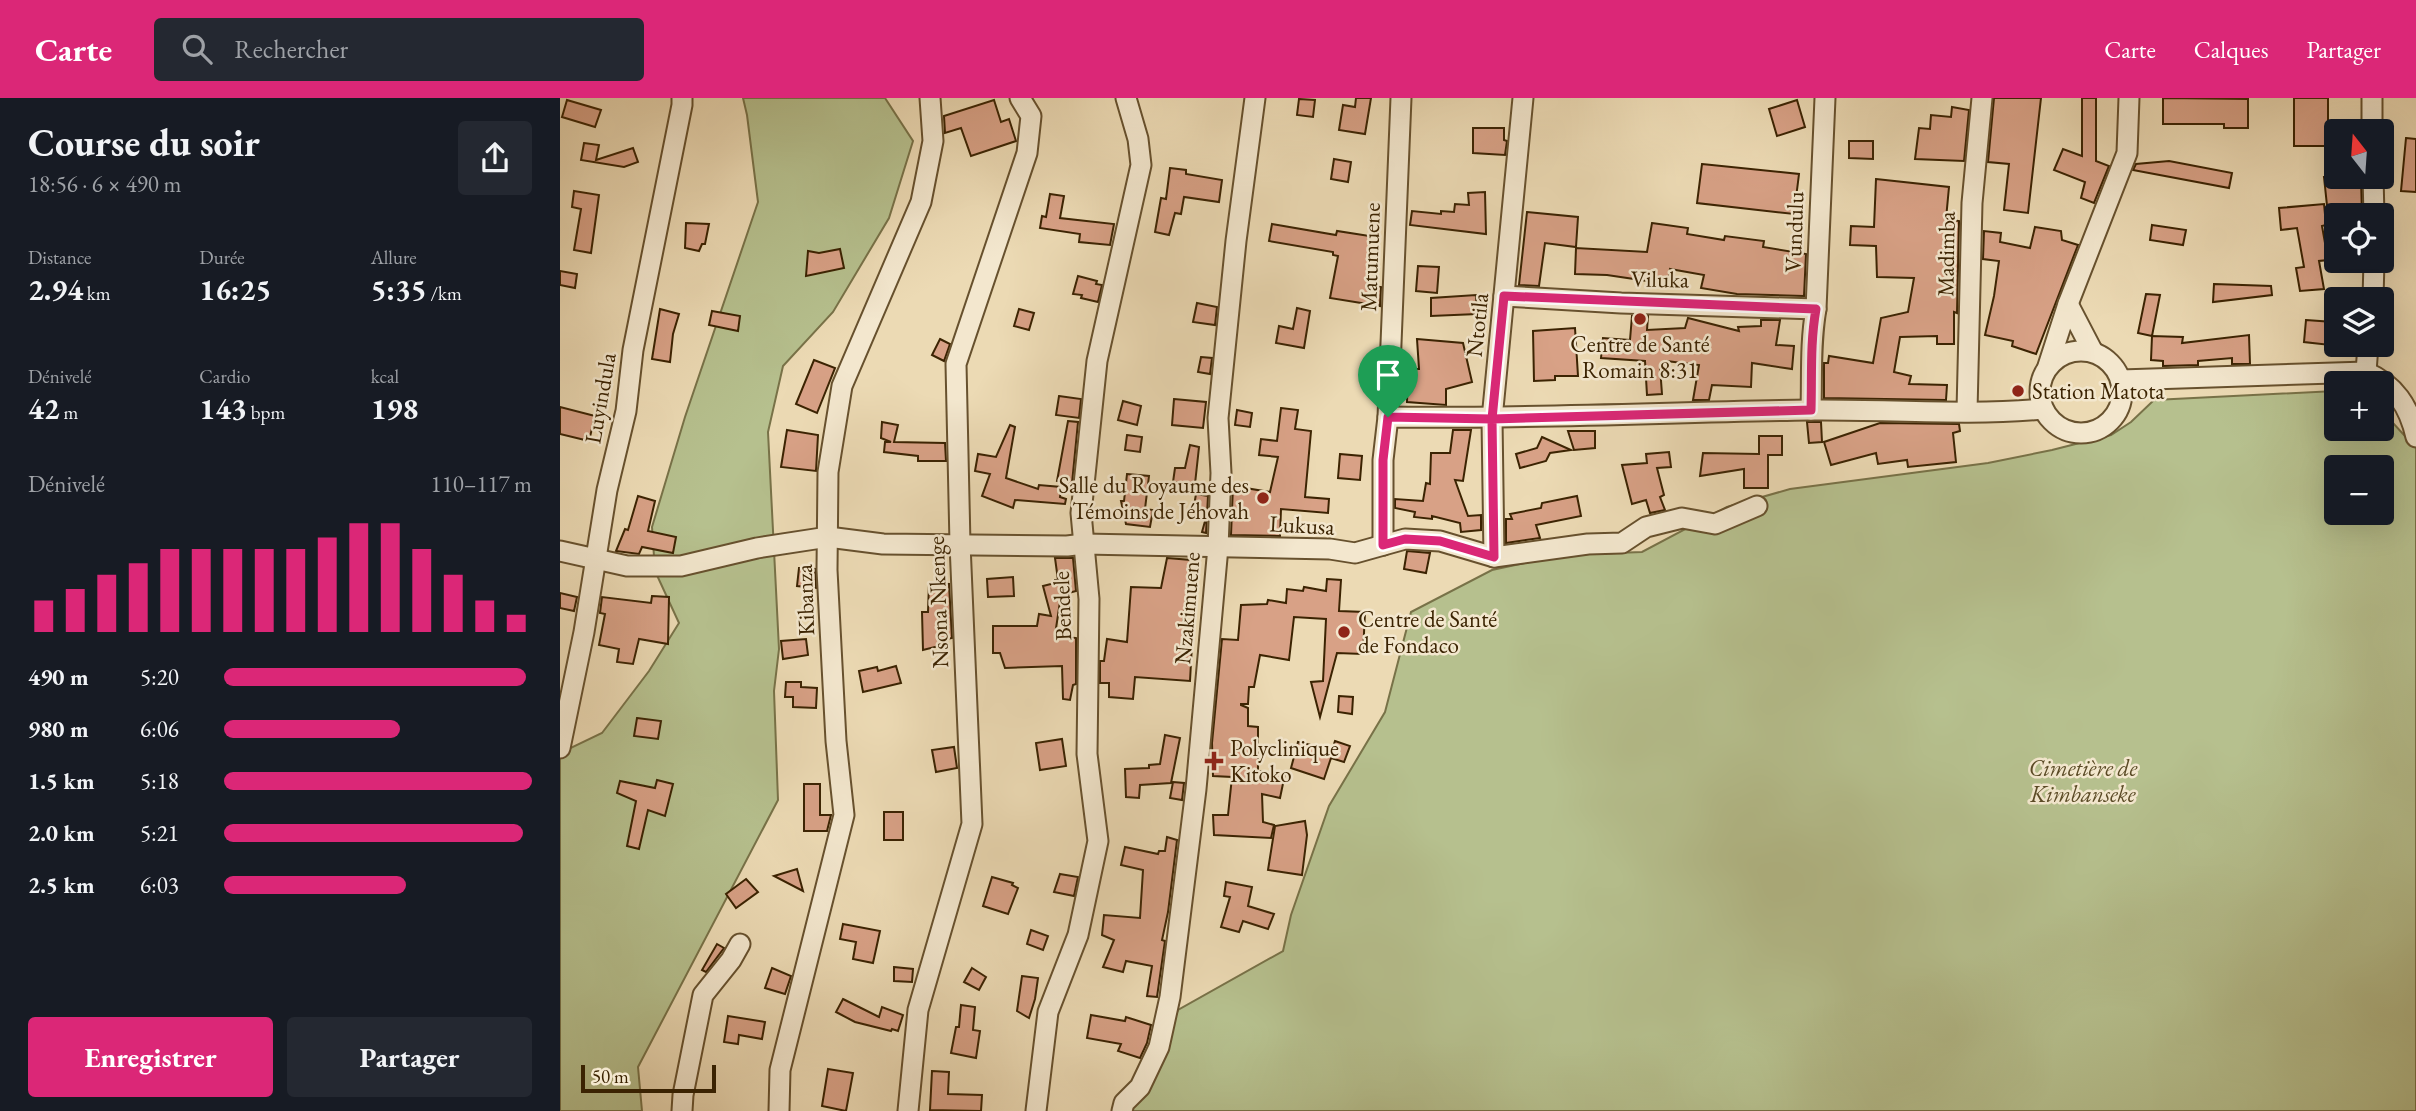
<!DOCTYPE html>
<html lang="fr">
<meta charset="utf-8">
<style>
body{margin:0;font-family:"EB Garamond",serif;background:#242831;color:#f1f3f6;height:100vh;display:flex;flex-direction:column;font-size:26px;white-space:nowrap}
*{box-sizing:border-box;margin:0}
p{font-size:23px;color:#9ea1a6}
.icon{flex:none;width:38px;height:38px;fill:none;stroke:currentColor;stroke-width:2;stroke-linecap:round;stroke-linejoin:round}
.map{position:relative;flex:1;overflow:hidden}
.side{display:flex;flex-direction:column;background:#171b24;width:560px}
.side>*{flex:none}
.needle{width:46px;rotate:343deg}
.tools{position:absolute;left:1764px;top:21px;display:grid;gap:14px}
.tools a{display:grid;place-items:center;width:70px;height:70px;border-radius:7px;background:#171b24;box-shadow:0 7px 28px #0002;font-size:35px}
.scale{position:absolute;left:21px;bottom:18px;width:135px;box-sizing:border-box;padding-left:7px;border:4px solid #3b2302;border-top:0;font-size:19px;line-height:24px;white-space:nowrap;color:#3b2302;-webkit-text-stroke:5px #f3e7ce;paint-order:stroke}
.pin{position:absolute;display:grid;place-items:center;width:60px;height:60px;color:#fff;margin:-72px -30px;border-radius:50% 50% 50% 0;rotate:-45deg;box-shadow:0 0 7px #0007}
.pin .icon{rotate:45deg}
.round{display:grid;place-items:center;flex:none;width:74px;height:74px;border-radius:7px;background:#242831}
.headline{display:flex;align-items:center;justify-content:space-between;height:119px;padding:0 28px}
h1{font-size:38px;font-weight:700;line-height:52px}
.metrics{display:grid;grid-template-columns:repeat(3,1fr);gap:10px;height:119px;padding:7px 28px}
.metrics div{display:grid;align-content:center}
.metrics b{font-size:30px;font-weight:700}
.metrics small{font-size:19px;font-weight:400}
.metrics p{font-size:19px}
.chart{height:196px;padding:14px 28px}
.chart p{display:flex;justify-content:space-between}
.chart svg{width:100%;height:126px;margin-top:7px;stroke:#db2777;stroke-width:6}
.action{display:flex;gap:14px;margin-top:auto;padding:14px 28px}
.action a{flex:1;height:80px;border-radius:7px;background:#db2777;color:#fff;font-size:28px;font-weight:700;line-height:80px;text-align:center}
.action a+a{background:#242831;color:#f1f3f6}
ul{padding:0 28px;list-style:none;font-size:23px}
li{display:grid;grid-template-columns:112px 84px 1fr;align-items:center;height:52px}
li i{height:18px;border-radius:9px;background:#db2777}
header{display:flex;align-items:center;gap:42px;box-sizing:border-box;height:98px;padding:0 35px;background:#db2777;color:#fff}
header strong{font-size:33px}
nav{display:flex;gap:38px;margin-inline-start:auto;font-size:24px}
.search{width:490px;height:63px;background:#242831;display:flex;align-items:center;gap:18px;box-sizing:border-box;padding:0 24px;border-radius:7px;color:#9ea1a6;font-size:26px}
main{display:flex;flex:1;min-height:0}
.map>svg:first-child{display:block}
.green{fill:#b6c08e;stroke:#787248;stroke-width:2;fill-rule:evenodd}
.building{fill:#d8a186;stroke:#3b2302;stroke-width:2}
.lines{fill:none;stroke-linecap:round;stroke-linejoin:round}
.minor-casing{stroke:#67512e;stroke-width:23}
.minor{stroke:#f3e7ce;stroke-width:19}
.route-casing{stroke:#fff;stroke-width:14}
.route{stroke:#db2777;stroke-width:9}
.poi-dot{fill:#8f2418;stroke:#f3e7ce;stroke-width:2.5}
.labels{text-anchor:middle;stroke-width:5;stroke-linejoin:round;paint-order:stroke}
.street-label{font-size:23px;fill:#3b2302;stroke:#f3e7ce}
.poi-label{font-size:23px;fill:#3b2302;stroke:#f3e7ce;text-anchor:start}
.park-label{font-size:23px;font-style:italic;fill:#5a4a25;stroke:#f3e7ce}
</style>
<header>
<strong>Carte</strong>
<div class="search"><svg class="icon" aria-label="search" viewBox="0 0 24 24"><circle cx="10" cy="10" r="6"/><path d="M15 15l6 6"/></svg>Rechercher</div>
<nav><a>Carte</a><a>Calques</a><a>Partager</a></nav>
</header>
<main>
<section class="side">
<div class="headline"><div><h1>Course du soir</h1><p>18:56 · 6 × 490 m</p></div><a class="round"><svg class="icon" aria-label="share" viewBox="0 0 24 24"><path d="M12 15V3M7 8l5-5 5 5M5 13v7h14v-7"/></svg></a></div>
<div class="metrics">
<div><p>Distance</p><b>2.94<small> km</small></b></div>
<div><p>Durée</p><b>16:25</b></div>
<div><p>Allure</p><b>5:35<small> /km</small></b></div>
</div>
<div class="metrics">
<div><p>Dénivelé</p><b>42<small> m</small></b></div>
<div><p>Cardio</p><b>143<small> bpm</small></b></div>
<div><p>kcal</p><b>198</b></div>
</div>
<div class="chart"><p><span>Dénivelé</span>110–117 m</p>
<svg viewBox="0 0 160 44" preserveAspectRatio="none"><path d="M5 44V33M15 44V29M25 44V24M35 44V20M45 44V15M55 44V15M65 44V15M75 44V15M85 44V15M95 44V11M105 44V6M115 44V6M125 44V15M135 44V24M145 44V33M155 44V38"/></svg>
</div>
<ul>
<li><b>490 m</b>5:20<i style="width:98%"></i></li>
<li><b>980 m</b>6:06<i style="width:57%"></i></li>
<li><b>1.5 km</b>5:18<i style="width:100%"></i></li>
<li><b>2.0 km</b>5:21<i style="width:97%"></i></li>
<li><b>2.5 km</b>6:03<i style="width:59%"></i></li>
</ul>
<div class="action"><a>Enregistrer</a><a>Partager</a></div>
</section>
<div class="map">
<svg width="1856" height="1013" viewBox="0 0 1856 1013">
<rect width="100%" height="100%" fill="#ecdab4"/>
<filter id="stains"><feTurbulence type="fractalNoise" baseFrequency=".00286" numOctaves="4"/><feColorMatrix values="0 0 0 0 .2 0 0 0 0 .09 0 0 0 0 .02 0 0 0 .5 -.17"/></filter>
<radialGradient id="worn" r=".72"><stop offset=".6" stop-color="#630" stop-opacity="0"/><stop offset="1" stop-color="#630" stop-opacity=".3"/></radialGradient>
<g class="green">
<path d="M183 0H325L353 43 329 120 273 214 223 268 208 334 219 551 214 593 218 702 78 969 82 1013H0V655L42 635 89 573 119 525 95 473 92 429 125 319 198 104 187 17Z"/>
<path d="M1775 293 1776 331H1822V313L1856 350V1013H564L596 963 618 912 723 853 731 817 769 708 825 614 851 514 932 472 1002 457 1082 454 1167 409 1230 391 1428 365 1492 352 1551 337 1571 324 1594 302ZM1776 369H1822V415H1776Z"/>
</g>
<g class="building">
<path d="M796 0H811L805 36 779 32 783 7 795 9Z"/>
<path d="M1434 0H1481L1468 115 1444 112 1449 66 1428 64Z"/>
<path d="M1522 0H1536V63L1549 68 1534 105 1521 100 1525 84 1494 72 1503 51 1522 58Z"/>
<path d="M1603 0 1688 1V30H1664V26H1603Z"/>
<rect x="1734" y="0" width="34" height="48"/>
<path d="M739 1 755 2 753 19 737 17Z"/>
<path d="M7 2 41 12 35 29 2 19Z"/>
<path d="M434 2 441 24 449 21 456 43 411 58 401 30 385 35 384 18Z"/>
<path d="M1237 2 1245 29 1217 38 1209 11Z"/>
<path d="M1392 9 1409 12 1404 63 1355 61 1359 30 1370 31 1371 17 1391 19Z"/>
<path d="M913 30H944V42L947 43 945 57 913 55Z"/>
<path d="M1846 40 1856 41V94L1841 93Z"/>
<path d="M1289 43H1313V61L1289 60Z"/>
<path d="M24 45 39 47 36 62 73 50 78 64 64 69 21 62Z"/>
<path d="M774 61 791 64 788 84 771 81Z"/>
<path d="M1609 63 1672 75 1669 90 1573 72 1576 66Z"/>
<path d="M1142 66 1239 76 1234 116 1137 105Z"/>
<path d="M610 70 626 72V76L662 82 659 104 624 99 621 116 615 115 609 137 595 134 601 100 606 101Z"/>
<path d="M1764 79 1801 80 1802 117H1768Z"/>
<path d="M1316 81 1389 89 1386 121 1399 123 1397 215 1394 214V246H1377V238L1340 239 1334 274 1351 278 1349 286 1387 287 1386 302 1264 300V265H1268L1269 258 1313 265 1321 220 1348 214 1354 180 1317 179 1316 148 1290 147 1291 128 1314 129Z"/>
<path d="M14 93 39 97 31 155 14 152 21 111 12 109Z"/>
<path d="M925 94 926 136 850 127 852 113 881 116V113L894 114 895 106 909 107 908 95Z"/>
<path d="M490 96 504 98 500 120 554 126 550 147 519 144 520 136 480 130 482 118 486 119Z"/>
<path d="M1764 106 1766 127 1762 128 1768 162 1759 163 1764 191 1740 193 1736 170 1744 169 1737 130 1721 132 1719 110Z"/>
<path d="M967 114 1018 119 1016 149 985 145 979 188 959 187Z"/>
<path d="M126 125 149 126 145 146H142L139 153 125 150Z"/>
<path d="M1092 125 1128 130 1127 136 1164 142 1165 138 1204 143 1203 149 1246 156 1244 198 1177 196 1141 190 1144 177 1110 171 1108 186 1047 177 1015 176 1016 150 1087 154Z"/>
<path d="M712 126 776 137 777 133 816 139 807 187 821 189 820 208 770 200 778 158 773 157V154L709 143Z"/>
<path d="M1592 127 1626 132 1623 147 1590 142Z"/>
<path d="M1475 129 1501 133 1502 142 1518 147 1476 256 1452 248 1453 243 1425 237 1434 198 1439 163 1423 161 1424 133 1441 135 1440 144 1470 150Z"/>
<path d="M280 151 284 170 246 178 248 153 259 155Z"/>
<path d="M858 168 879 169 877 195 856 193Z"/>
<path d="M0 173 17 176 15 190 0 187Z"/>
<path d="M518 178 537 183 536 186 542 187 538 204 521 200 522 197 513 196Z"/>
<path d="M1654 186 1711 188 1712 197 1653 204Z"/>
<path d="M1586 196 1600 197 1592 238 1578 235Z"/>
<path d="M916 197 917 216 871 218V200Z"/>
<path d="M637 205 657 209 655 227 633 224Z"/>
<path d="M737 210 750 213 744 250 716 245 719 228 733 231Z"/>
<path d="M100 211 119 216 113 236 110 264 92 261Z"/>
<path d="M459 211 474 215 469 232 454 228Z"/>
<path d="M152 213 180 218 178 233 149 227Z"/>
<path d="M1072 218H1088L1087 232 1125 230 1128 220 1179 233 1178 229 1201 228V222H1220L1216 247 1234 248 1232 271 1192 265 1191 289 1152 287 1149 302H1133L1139 267 1106 263 1107 268 1100 269 1102 296 1087 297 1085 263 1041 260 1043 240 1070 242Z"/>
<path d="M1746 222 1773 224 1770 247 1744 244Z"/>
<path d="M1015 230 1018 278H995V282L974 283 973 233Z"/>
<path d="M1689 237 1690 266H1672V260L1638 263V267L1603 268V263L1591 262 1592 238 1623 239 1622 245Z"/>
<path d="M380 241 390 246 384 263 372 257Z"/>
<path d="M857 241 903 245 912 284 886 291V307L847 304 848 271H859Z"/>
<path d="M641 259 652 260 650 276 638 274Z"/>
<path d="M254 262 275 270 257 315 236 306Z"/>
<path d="M499 298 521 301 519 320 496 317Z"/>
<path d="M614 301 646 304 643 330 612 327Z"/>
<path d="M563 303 581 308 577 327 558 322Z"/>
<path d="M0 309 35 318 29 343 0 336Z"/>
<path d="M721 310 738 312 735 331 751 333 745 399 769 401 768 415 721 411 720 438 671 437 673 388 710 394 718 359 699 357 701 341 717 343Z"/>
<path d="M677 312 692 315 690 329 675 327Z"/>
<path d="M508 323 518 324 512 385 497 383Z"/>
<path d="M322 324 338 327 334 344 385 345 386 363H358V358L324 354 325 344H331L321 340Z"/>
<path d="M1247 324H1261L1262 344 1249 345Z"/>
<path d="M1320 325 1399 326 1400 333 1393 335 1396 364 1348 369 1347 362 1318 366 1316 355 1271 367 1264 344Z"/>
<path d="M450 327 455 329 446 380 478 391 479 387 501 389 500 399 506 401 505 406 455 402 453 410 422 398 430 376 415 373 418 356 436 359Z"/>
<path d="M227 332 258 337 256 373 221 369Z"/>
<path d="M893 332H911L903 383 895 382 908 418 921 417V432L901 434 900 425 872 418V421L854 419 855 414 835 410V401L863 403 866 385 870 386 871 355H890Z"/>
<path d="M1008 333H1035V350L1014 352Z"/>
<path d="M567 337 582 339 580 354 565 352Z"/>
<path d="M1199 338H1222V357H1208V390H1184V371L1140 378 1143 355 1199 356Z"/>
<path d="M982 339 1011 352 990 355 986 363 960 370 956 356 977 350Z"/>
<path d="M630 347 639 349 634 395 620 392 622 385 613 384 615 370H625Z"/>
<path d="M1109 354 1111 369 1097 370 1104 397 1100 399 1105 412 1090 415 1086 402 1072 406 1062 367 1087 365 1086 356Z"/>
<path d="M780 356 802 358 800 382 778 380Z"/>
<path d="M567 376 589 378 585 411 593 412 590 429 566 426 561 403H564Z"/>
<path d="M636 396 648 398 646 435 642 434 647 416 633 414Z"/>
<path d="M78 398 95 403 88 433 116 439 113 455 82 449 79 456 56 453 65 431 68 432Z"/>
<path d="M1017 398 1021 418 976 427 980 440 946 445V421H952L950 416 981 410 982 405Z"/>
<path d="M847 453 870 455 866 475 844 471Z"/>
<path d="M495 460H513L516 493 501 497 495 537 516 540V586L513 587 510 602 503 601 502 568 445 570 440 555H433V528H477L479 516 491 518 483 488 495 485V482H498Z"/>
<path d="M607 460 631 462 623 523H626L623 546H632L630 583 575 579 573 601 549 599V585H540V563H544L547 541 567 544 571 489 601 490Z"/>
<path d="M239 470 255 471 256 490 237 488Z"/>
<path d="M453 479 454 498 428 499 427 481Z"/>
<path d="M767 481 781 482 779 513 805 514 803 556 777 555 760 619 751 584 763 583 766 521 734 519 729 562 700 557 694 589H689L688 606H681V607L688 610V628L698 629V673L725 676 720 700 702 696 703 724 714 727 711 740 654 737 653 717H668L672 679 653 678 652 645 662 541 678 542 681 507 707 506 708 502 726 505 727 491 743 493 744 489 766 493Z"/>
<path d="M369 485 389 486 392 540 383 542V547L363 552 362 514H368Z"/>
<path d="M0 495 17 499 14 513 0 510Z"/>
<path d="M92 498 109 499 108 546 79 541 73 566 57 564 59 551 39 547 45 516 40 515 42 499 91 505Z"/>
<path d="M246 541 248 557 223 561 221 543Z"/>
<path d="M336 568 341 585 303 594 299 573 317 569 318 573Z"/>
<path d="M226 584H241V589L257 590 256 610 233 609V599H225Z"/>
<path d="M779 598 793 599 792 616 778 614Z"/>
<path d="M77 620 101 623 98 641 74 638Z"/>
<path d="M605 637 620 640 611 685 580 687 579 700 566 699 565 671 589 670V667L600 666Z"/>
<path d="M502 641 506 668 480 672 476 645Z"/>
<path d="M775 643 790 648 784 664 771 660 764 681 731 670 738 644 772 652Z"/>
<path d="M394 649 397 670 376 674 372 652Z"/>
<path d="M97 682 113 686 105 718 88 712 79 751 67 748 76 703 57 695 60 683 95 690Z"/>
<path d="M613 684 624 685 622 702 610 700Z"/>
<path d="M244 686H260V717H271L267 733H244Z"/>
<rect x="324" y="714" width="19" height="28"/>
<path d="M745 723 747 737 742 777 708 772 715 728Z"/>
<path d="M607 739 617 742 608 814 602 842 605 843 597 899 587 898 592 868 566 863 563 874 543 869 554 842 542 837 544 817 580 820 583 772 561 767 565 749 598 756 599 753H605Z"/>
<path d="M237 771 243 793 214 778Z"/>
<path d="M500 776 518 779 514 798 494 794Z"/>
<path d="M432 779 453 785 452 787 458 790 448 816 423 808Z"/>
<path d="M186 781 198 794 176 810 166 796Z"/>
<path d="M666 784 692 789 688 808 714 816 708 831 683 823 679 834 661 829 670 799 664 798Z"/>
<path d="M283 826 320 833 313 865 293 861 296 844 280 841Z"/>
<path d="M471 832 488 838 483 852 467 846Z"/>
<path d="M157 846 164 850 146 874 142 872Z"/>
<path d="M334 869 353 871 352 884 334 883Z"/>
<path d="M212 870 231 878 225 896 205 890Z"/>
<path d="M412 870 426 879 419 892 404 884Z"/>
<path d="M462 878 478 880 475 901 469 920 457 913Z"/>
<path d="M283 901 319 919 322 909 343 917 338 933 332 931 331 933 295 924 276 914Z"/>
<path d="M401 907 415 909 413 932 420 933 416 960 391 955 396 929H399Z"/>
<path d="M531 917 565 923 566 919 591 927 587 945 580 960 558 953 561 946 527 940Z"/>
<path d="M168 918 205 924 202 941 179 937 178 946 164 944Z"/>
<path d="M268 971 293 975 286 1013 262 1008Z"/>
<path d="M372 973 389 974 388 996 422 997 421 1013 370 1012Z"/>
</g>
<g class="lines">
<defs>
<g id="minor">
<path d="M1812 0V33"/>
<path d="M1813 79 1814 117"/>
<path d="M944 198 1061 205 1256 211"/>
<path d="M1813 201 1814 163"/>
<path d="M1508 206 1533 254"/>
<circle cx="1521" cy="294" r="41"/>
<path d="M1488 268 1508 206 1567 55 1569 0"/>
<path d="M1806 274 1808 247"/>
<path d="M1561 282 1806 274C1835 287 1849 308 1856 339"/>
<path d="M1251 312C1252 278 1250 245 1256 211L1265 0"/>
<path d="M1407 313 1412 105 1422 0"/>
<path d="M828 319 841 0"/>
<path d="M823 447V362L828 319C969 321 1109 314 1249 312 1327 311 1405 318 1483 311"/>
<path d="M0 453 67 468H121L197 450 268 439 323 446 507 448 524 446 770 451 795 455 845 441 880 443 934 459 1028 446 1062 445 1086 429 1122 420 1155 426 1197 408"/>
<path d="M934 459 932 321 963 0"/>
<path d="M0 650 24 534 47 392 66 313 73 252 122 7V0"/>
<path d="M122 1013 123 997 143 897 171 862 180 846"/>
<path d="M219 1013 220 972 284 717 276 643 267 472 268 374 282 288 361 104 373 43 370 0"/>
<path d="M348 1013 358 912 412 726 400 446 396 266 467 55 471 18 460 0"/>
<path d="M476 1013 488 914 518 837 538 743 527 656 529 501 521 415 537 263 581 67 578 41 566 0"/>
<path d="M562 1013 564 1005 580 989 599 949 610 899 636 691 658 449 661 375 658 320 676 143 695 0"/>
</g>
</defs>
<use href="#minor" class="minor-casing"/>
<use href="#minor" class="minor"/>
</g>
<g class="lines">
<defs>
<path id="route" d="M828 319 823 362V447L845 441 880 443 934 459 932 321 1251 312C1252 278 1250 245 1256 211L944 198 932 321 828 319"/>
</defs>
<use href="#route" class="route-casing"/>
<use href="#route" class="route"/>
</g>
<g class="poi-dot">
<circle cx="1080" cy="221" r="7"/>
<circle cx="1458" cy="293" r="7"/>
<circle cx="703" cy="400" r="7"/>
<circle cx="784" cy="534" r="7"/>
<path d="M650.5 652.5h7v7h7v7h-7v7h-7v-7h-7v-7h7z"/>
</g>
<g class="labels">
<g class="street-label">
<text transform="translate(1234 134) rotate(-88)" y="8">Vundulu</text>
<text transform="translate(1386 156) rotate(-89)" y="8">Madimba</text>
<text transform="translate(810 159) rotate(-88)" y="8">Matumuene</text>
<text transform="translate(1100 181) rotate(1)" y="8">Viluka</text>
<text transform="translate(917 227) rotate(-84)" y="8">Ntotila</text>
<text transform="translate(40 300) rotate(-80)" y="8">Luyindula</text>
<text transform="translate(742 427) rotate(3)" y="8">Lukusa</text>
<text transform="translate(245 502) rotate(-92)" y="8">Kibanza</text>
<text transform="translate(378 504) rotate(-92)" y="8">Nsona Nkenge</text>
<text transform="translate(502 508) rotate(-92)" y="8">Bendele</text>
<text transform="translate(627 510) rotate(-85)" y="8">Nzakimuene</text>
</g>
<g class="poi-label">
<text x="1080" y="254" text-anchor="middle">Centre de Santé<tspan x="1080" dy="26">Romain 8:31</tspan></text>
<text x="1472" y="301">Station Matota</text>
<text x="689" y="395" text-anchor="end">Salle du Royaume des<tspan x="689" dy="26">Témoins de Jéhovah</tspan></text>
<text x="798" y="529">Centre de Santé<tspan x="798" dy="26">de Fondaco</tspan></text>
<text x="670" y="658">Polyclinique<tspan x="670" dy="26">Kitoko</tspan></text>
</g>
<g class="park-label">
<text x="1523" y="678">Cimetière de<tspan x="1523" dy="26">Kimbanseke</tspan></text>
</g>
</g>
<rect width="100%" height="100%" filter="url(#stains)"/>
<rect width="100%" height="100%" fill="url(#worn)"/>
</svg>
<div class="tools">
<a><svg class="needle" viewBox="-14 -14 28 28"><path d="M0-13l5 13h-10z" fill="#e53935"/><path d="M0 13l5-13h-10z" fill="#9ea1a6"/></svg></a>
<a><svg class="icon" aria-label="locate" viewBox="0 0 24 24"><circle cx="12" cy="12" r="6"/><path d="M12 2v4M12 18v4M2 12h4M18 12h4"/></svg></a>
<a><svg class="icon" aria-label="layers" viewBox="0 0 24 24"><path d="M12 4l9 5-9 5-9-5zM3 14l9 5 9-5"/></svg></a>
<a>+</a>
<a>−</a>
</div>
<div class="scale">50 m</div>
<div class="pin" style="left:828px;top:319px;background:#1e9e55"><svg class="icon" aria-label="arrive" viewBox="0 0 24 24"><path d="M6 21V4h12l-3 4 3 4H6"/></svg></div>
</div>
</main>
